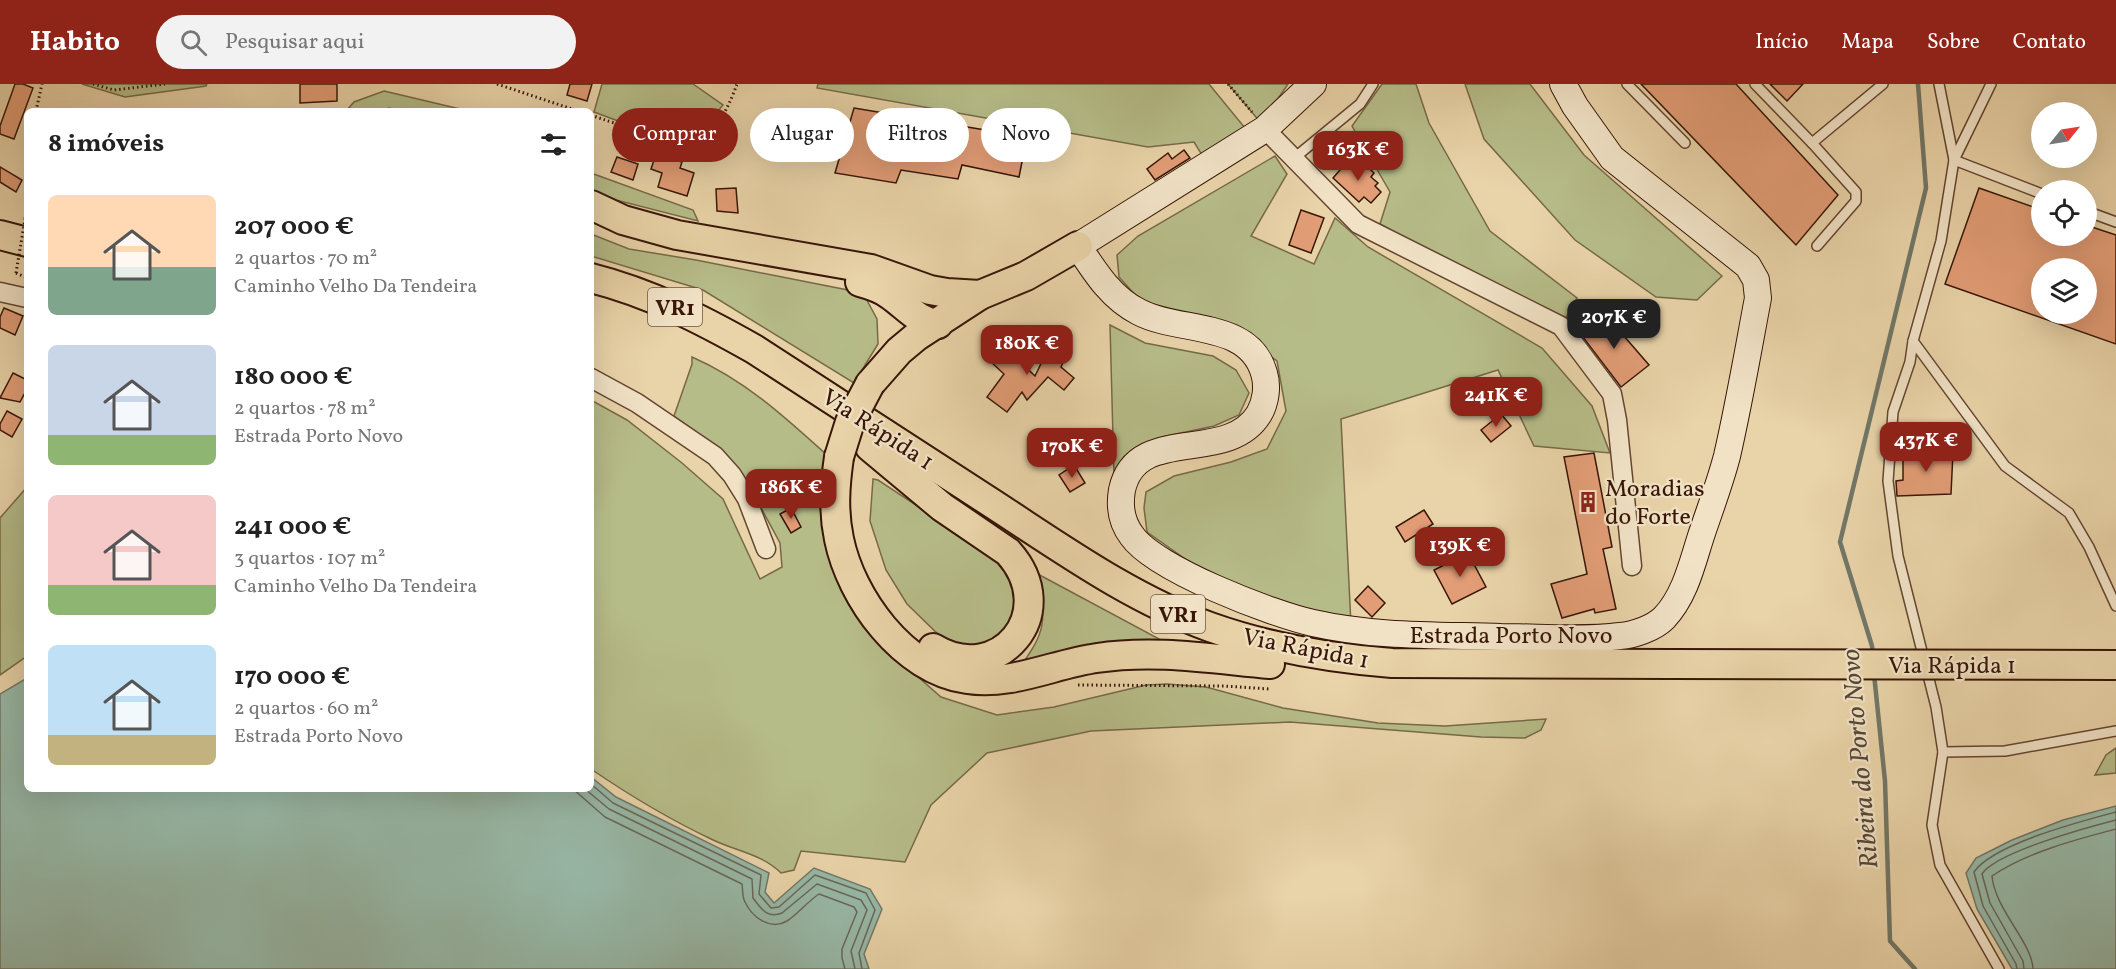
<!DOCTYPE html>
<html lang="pt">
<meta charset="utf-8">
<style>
body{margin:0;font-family:Vollkorn,serif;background:#f2f2f2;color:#222;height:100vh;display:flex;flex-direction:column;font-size:22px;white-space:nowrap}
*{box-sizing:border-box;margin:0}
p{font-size:20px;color:#767676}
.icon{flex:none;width:33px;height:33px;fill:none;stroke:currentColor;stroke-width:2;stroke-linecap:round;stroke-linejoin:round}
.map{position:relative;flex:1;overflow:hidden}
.side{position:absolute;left:24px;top:24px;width:570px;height:684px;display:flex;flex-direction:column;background:#fff;border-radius:9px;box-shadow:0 6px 24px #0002}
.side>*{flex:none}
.top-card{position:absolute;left:612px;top:24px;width:570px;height:54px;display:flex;gap:12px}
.needle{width:39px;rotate:60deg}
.fabs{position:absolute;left:2031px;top:18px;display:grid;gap:12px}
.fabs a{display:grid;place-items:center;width:66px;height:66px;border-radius:50%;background:#fff;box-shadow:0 6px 24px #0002;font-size:30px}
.price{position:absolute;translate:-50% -51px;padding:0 14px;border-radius:12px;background:#8f2418;color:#fff;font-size:20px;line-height:39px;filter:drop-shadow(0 2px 3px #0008)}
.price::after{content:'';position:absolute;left:50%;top:36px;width:18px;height:14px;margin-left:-9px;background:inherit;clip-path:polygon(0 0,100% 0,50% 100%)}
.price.selected{background:#222;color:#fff}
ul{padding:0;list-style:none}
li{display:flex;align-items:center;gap:18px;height:150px;padding:0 24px}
li span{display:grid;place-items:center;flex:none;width:168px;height:120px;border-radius:9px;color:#555}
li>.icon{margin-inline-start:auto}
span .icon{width:72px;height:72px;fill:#fffc;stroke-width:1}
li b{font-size:26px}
h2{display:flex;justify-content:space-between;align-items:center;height:72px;padding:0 24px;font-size:26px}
.pill{padding:0 21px;border-radius:27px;background:#fff;box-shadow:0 6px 24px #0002;font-size:21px;line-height:54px}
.pill.selected{background:#8f2418;color:#fff}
header{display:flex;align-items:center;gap:36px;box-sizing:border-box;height:84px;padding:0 30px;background:#8f2418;color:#fff}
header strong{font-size:28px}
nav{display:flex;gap:33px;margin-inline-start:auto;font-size:21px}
.search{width:420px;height:54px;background:#f2f2f2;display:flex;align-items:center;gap:15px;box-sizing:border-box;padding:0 21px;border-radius:33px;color:#767676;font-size:22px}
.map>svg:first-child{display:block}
.green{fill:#b6bc88;stroke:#776948;stroke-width:1.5}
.water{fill:#97b8a7;stroke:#717767;stroke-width:1.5}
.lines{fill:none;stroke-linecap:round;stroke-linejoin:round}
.shore{stroke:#686758;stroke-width:1.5}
.stream{stroke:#717767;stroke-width:4.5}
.building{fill:#e29d76;stroke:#381608;stroke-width:1.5;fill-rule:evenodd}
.service-casing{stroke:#644530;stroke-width:12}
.minor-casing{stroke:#644530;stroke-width:21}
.secondary-casing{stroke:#381608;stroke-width:28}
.trunk-casing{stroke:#381608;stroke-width:32}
.path{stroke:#381608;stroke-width:3;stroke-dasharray:1.5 3;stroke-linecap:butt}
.service{stroke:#f1e2c6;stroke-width:9}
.minor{stroke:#f1e2c6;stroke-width:18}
.secondary{stroke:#f1e2c6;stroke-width:26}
.trunk{stroke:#e9d3a8;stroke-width:28}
.trunk-bridge-casing{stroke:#381608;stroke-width:32;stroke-linecap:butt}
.path-bridge{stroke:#381608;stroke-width:3;stroke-dasharray:1.5 3;stroke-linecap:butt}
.trunk-bridge{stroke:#e9d3a8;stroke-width:28}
.labels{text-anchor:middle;stroke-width:4.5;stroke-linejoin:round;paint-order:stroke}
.shield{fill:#f1e2c6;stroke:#705341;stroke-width:1.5}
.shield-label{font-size:22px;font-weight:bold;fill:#381608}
.street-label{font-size:24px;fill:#381608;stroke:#f1e2c6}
.poi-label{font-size:24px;fill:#381608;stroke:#f1e2c6;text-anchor:start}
.water-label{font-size:26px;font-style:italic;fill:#544738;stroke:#f1e2c6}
</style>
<header>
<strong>Habito</strong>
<div class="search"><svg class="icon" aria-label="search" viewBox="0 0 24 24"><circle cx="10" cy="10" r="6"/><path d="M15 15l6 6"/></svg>Pesquisar aqui</div>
<nav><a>Início</a><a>Mapa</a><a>Sobre</a><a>Contato</a></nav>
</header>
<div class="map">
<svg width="2116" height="885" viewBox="0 0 2116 885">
<rect width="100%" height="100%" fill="#e9d3a8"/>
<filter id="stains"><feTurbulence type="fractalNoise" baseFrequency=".00333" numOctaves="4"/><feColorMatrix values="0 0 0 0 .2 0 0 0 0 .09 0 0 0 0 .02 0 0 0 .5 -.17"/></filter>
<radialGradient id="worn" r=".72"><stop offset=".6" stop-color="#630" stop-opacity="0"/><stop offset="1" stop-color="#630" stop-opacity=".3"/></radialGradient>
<g class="green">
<polygon points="82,0 207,0 206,2 125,13"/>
<polygon points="602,0 693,0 723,21 704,44 642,46 594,28"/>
<polygon points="818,0 1209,0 1245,44 1202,71 1194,58 1148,63 817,4"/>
<polygon points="1228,0 1288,0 1261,39"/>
<polygon points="1382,0 1416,0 1429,39 1490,147 1577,214 1563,239 1471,193 1380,140 1390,108 1352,42"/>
<polygon points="1465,0 1530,0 1584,71 1722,192 1697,216 1656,213 1575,156 1484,55"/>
<polygon points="384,7 460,25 464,27 402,27 389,24 381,27 346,27 354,18"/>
<polygon points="1275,72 1287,90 1251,152 1314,180 1335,134 1368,163 1542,264 1592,322 1610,369 1534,362 1498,286 1341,335 1351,541 1310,532 1201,486 1147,448 1144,424 1146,408 1174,392 1231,378 1267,365 1286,327 1277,277 1232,244 1168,232 1138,214 1119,193 1117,171 1138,152"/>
<polygon points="591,89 693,126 698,137 616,116 591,106"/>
<polygon points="591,150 629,165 696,176 863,209 877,235 878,260 854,299 703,206 591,172"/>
<polygon points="1110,241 1145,259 1213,272 1236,286 1249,309 1239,331 1214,342 1162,353 1114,391"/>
<path d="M692 273C745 296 786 334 828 372L826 384 892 570 941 613 997 631 1054 623 1146 601 1167 600 1206 603 1283 624 1378 639 1445 642 1546 635 1541 646 1525 654 1481 653 1290 638 1091 647 987 669 931 721 905 778 801 767 794 786 781 789C762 770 735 767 711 755 669 735 629 711 591 685V316L627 336 682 379 723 415 760 495 782 483 780 459 753 409 725 369 674 332 692 280Z"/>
<polygon points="873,395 878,396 996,474 1013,493 1015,520 1007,548 988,566 946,558 907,520 886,486 870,437"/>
<polygon points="27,403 27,572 0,591 0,434"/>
<path d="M1034 488 1176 564 1017 587C1047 547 1048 536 1034 488Z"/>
<polygon points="2116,664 2116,689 2095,691 2106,671"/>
</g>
<g class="water">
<polygon points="27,594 27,705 591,705 591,693 616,713 769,789 765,808 774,819 814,784 870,805 882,825 864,870 869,885 0,885 0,610"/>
<polygon points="2116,722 2116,885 2012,885 1977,825 1966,789 1976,774 2012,756 2063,736"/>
</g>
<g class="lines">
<g class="shore">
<polyline points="591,700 613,719 761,791 759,810 771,824 779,823 815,791 866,809 875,826 859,869 862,885"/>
<path d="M573 705 605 733 742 800C743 806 742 813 745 818 752 833 770 847 787 837 798 830 807 818 819 810L854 823 857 828 842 865V874L845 885"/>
<path d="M585 705 609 725 752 795 753 814C761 825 768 835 782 829L817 800 861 816 867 826 851 867 855 885"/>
<path d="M2017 885 2016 880 1983 822 1974 788C1993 760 2082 737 2116 728"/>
<path d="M2024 885 2023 877 1990 819 1982 790C1996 768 2089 743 2116 736"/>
<path d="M2033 885C2032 858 1995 826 1992 792 2028 768 2074 756 2116 745"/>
</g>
<g class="stream">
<polyline points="1873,570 1872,562 1840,458 1926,104 1918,0"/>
<polyline points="1874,590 1885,697 1890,857 1915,885"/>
</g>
</g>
<g class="building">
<polygon points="15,0 23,0 33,4 14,55 0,50 0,42"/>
<polygon points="300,0 337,0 337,17 300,19"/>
<polygon points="570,0 592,0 587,17 567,11"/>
<polygon points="1641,0 1736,0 1838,111 1796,161"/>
<polygon points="1770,0 1803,0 1787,17"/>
<polygon points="854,24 1027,53 1019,93 962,81 958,95 901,86 896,99 835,89"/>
<polygon points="1184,66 1190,74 1155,96 1147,85 1168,69 1172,75"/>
<polygon points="656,70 682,78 680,84 694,89 687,112 658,103 662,89 651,85"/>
<polygon points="617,73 638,80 633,96 611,88"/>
<polygon points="1355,77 1361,82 1364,79 1374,89 1371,93 1378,99 1375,102 1381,108 1371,119 1364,113 1359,118 1333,94 1347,78 1351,81"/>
<polygon points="0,83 22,96 16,108 0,98"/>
<polygon points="736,104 738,129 717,127 716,105"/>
<path d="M1979 104 2042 126V152H2086V141L2116 151V260L1945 200ZM2042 184H2086V230H2042Z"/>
<polygon points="1301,126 1324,134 1311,169 1289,161"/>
<polygon points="4,224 23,232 15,251 0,244 0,233"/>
<polygon points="1604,229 1649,281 1621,303 1579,248"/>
<polygon points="1052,257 1069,265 1061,283 1074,294 1064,306 1048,293 1027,316 1022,308 1007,328 987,313 1004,290 991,278 1005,263 1035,292"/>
<polygon points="13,289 27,296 27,305 20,318 0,314"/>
<polygon points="1506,299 1512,317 1472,328 1467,310"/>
<polygon points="7,327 22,335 12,353 0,346 0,340"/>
<polygon points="1501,330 1511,342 1491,358 1481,346"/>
<polygon points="1903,365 1953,368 1951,410 1897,412 1896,397 1903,396"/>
<polygon points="1594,369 1612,463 1603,465 1616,525 1595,529 1594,525 1562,534 1551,500 1587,490 1564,373"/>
<polygon points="1074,381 1085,399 1070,408 1059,391"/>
<polygon points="791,424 801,443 791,449 780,430"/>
<polygon points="1424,426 1433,440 1405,458 1396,443"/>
<polygon points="1468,469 1486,503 1452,520 1434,486"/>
<polygon points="1368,502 1385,519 1372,533 1355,516"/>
</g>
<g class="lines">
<defs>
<g id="service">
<polyline points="1627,0 1685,59"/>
<polyline points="1755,0 1812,59"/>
<polyline points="1939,0 1954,76 2042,110"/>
<polyline points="1991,0 1954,76 1941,157 1913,257 1910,278 1893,328 1888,397 1898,472 1936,623 1943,668 1932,741 1940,781 1999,885"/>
<polyline points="1293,75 1360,20 1373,0"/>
<polyline points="2086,127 2116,138"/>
<polyline points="1817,162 1856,117 1856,108 1812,59 1883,0"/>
<polyline points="1913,257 2005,382 2069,429 2089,463 2116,522"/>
<polyline points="1943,668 2005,667 2116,647"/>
</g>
<g id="minor">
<polyline points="1265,45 1358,140 1561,242 1612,310 1617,336 1632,482"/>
<polyline points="0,208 27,214"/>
<polyline points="591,294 637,319 715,372 732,391 747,415 766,465"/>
</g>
<path id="secondary" d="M1313 0 1265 45 1078 162C1095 188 1111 214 1139 228 1179 249 1249 236 1264 289 1268 302 1266 318 1259 330 1227 382 1136 339 1122 406 1119 423 1122 439 1132 452 1155 485 1272 530 1313 539 1375 553 1438 551 1501 553 1540 553 1581 557 1620 552 1634 551 1654 544 1664 534 1685 512 1692 480 1701 452 1710 425 1720 399 1727 372 1739 320 1748 267 1758 214L1756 196 1748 182 1612 74 1575 22 1563 0"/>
<g id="trunk">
<polyline points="591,121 623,136 677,151 871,185 930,206 947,209 980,211"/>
<polyline points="0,151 27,158"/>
<path d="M591 194C650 209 701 235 754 265 833 316 911 367 990 418 1061 464 1130 514 1210 543 1269 564 1330 574 1392 579L1671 580"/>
<path d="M860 198C871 201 881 204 890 211 906 222 918 238 938 240"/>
<polyline points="870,300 899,267 917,252 980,211 1026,192 1078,162"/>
<path d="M870 363 942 423 1008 468C1063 529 998 604 933 564"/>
<path d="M839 373C835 401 833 427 839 455 851 514 903 586 967 595 1011 602 1054 580 1097 574 1154 565 1213 575 1270 580"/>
</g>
</defs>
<use href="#service" class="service-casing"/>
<use href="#minor" class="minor-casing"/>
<use href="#secondary" class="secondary-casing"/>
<use href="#trunk" class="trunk-casing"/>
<g class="path">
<polyline points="93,0 114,6 165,0"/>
<polyline points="497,0 578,27"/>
<polyline points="1228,0 1252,28"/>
<polyline points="36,27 42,0"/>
<path d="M591 31C616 40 680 62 704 50 721 42 731 16 737 0"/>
<polyline points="25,135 27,119"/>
<polyline points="16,189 27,194"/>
<polyline points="1078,601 1224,602 1269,605"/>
</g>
<use href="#service" class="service"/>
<use href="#minor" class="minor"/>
<use href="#secondary" class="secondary"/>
<use href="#trunk" class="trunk"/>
<defs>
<g id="trunk-bridge">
<polyline points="839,373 850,338 870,300"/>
<polyline points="1671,580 2116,581"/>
</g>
</defs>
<use href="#trunk-bridge" class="trunk-bridge-casing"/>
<polyline class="path-bridge" points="16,189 25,135"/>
<use href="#trunk-bridge" class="trunk-bridge"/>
</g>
<defs>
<symbol id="building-bare" viewBox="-9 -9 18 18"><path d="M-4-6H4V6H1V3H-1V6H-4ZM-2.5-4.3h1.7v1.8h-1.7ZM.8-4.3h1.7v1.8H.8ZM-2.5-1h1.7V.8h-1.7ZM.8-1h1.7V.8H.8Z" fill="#8f2418" stroke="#f1e2c6" stroke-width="2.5" paint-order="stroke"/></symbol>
</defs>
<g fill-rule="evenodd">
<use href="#building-bare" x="1573" y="403" width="30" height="30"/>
</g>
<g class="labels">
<g class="shield">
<rect x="648" y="204" width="54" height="38" rx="4.5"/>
<rect x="1151" y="511" width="54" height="38" rx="4.5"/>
</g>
<g class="shield-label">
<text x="675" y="231">VR1</text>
<text x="1178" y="538">VR1</text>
</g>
<g class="street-label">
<text transform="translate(878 345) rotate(33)" y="8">Via Rápida 1</text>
<text x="1511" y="559">Estrada Porto Novo</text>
<text transform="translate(1306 564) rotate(11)" y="8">Via Rápida 1</text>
<text x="1952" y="589">Via Rápida 1</text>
</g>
<g class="poi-label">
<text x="1605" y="412">Moradias<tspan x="1605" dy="28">do Forte</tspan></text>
</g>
<g class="water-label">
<text transform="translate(1859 675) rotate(-95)" y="9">Ribeira do Porto Novo</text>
</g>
</g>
<rect width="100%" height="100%" filter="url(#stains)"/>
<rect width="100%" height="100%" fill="url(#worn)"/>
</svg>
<div class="fabs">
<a><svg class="needle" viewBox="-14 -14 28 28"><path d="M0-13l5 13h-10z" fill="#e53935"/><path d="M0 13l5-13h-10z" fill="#767676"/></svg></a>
<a><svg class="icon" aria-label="locate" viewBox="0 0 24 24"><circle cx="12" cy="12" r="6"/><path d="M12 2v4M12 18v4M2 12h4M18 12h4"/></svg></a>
<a><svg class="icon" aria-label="layers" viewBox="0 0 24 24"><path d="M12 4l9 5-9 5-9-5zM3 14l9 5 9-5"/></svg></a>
</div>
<b class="price" style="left:1358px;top:98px">163K €</b>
<b class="price selected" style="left:1614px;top:266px">207K €</b>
<b class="price" style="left:1027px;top:292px">180K €</b>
<b class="price" style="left:1496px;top:344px">241K €</b>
<b class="price" style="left:1926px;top:389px">437K €</b>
<b class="price" style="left:1072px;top:395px">170K €</b>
<b class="price" style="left:791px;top:436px">186K €</b>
<b class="price" style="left:1460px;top:494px">139K €</b>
<div class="top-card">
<a class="pill selected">Comprar</a>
<a class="pill">Alugar</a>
<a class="pill">Filtros</a>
<a class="pill">Novo</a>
</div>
<section class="side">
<h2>8 imóveis<svg class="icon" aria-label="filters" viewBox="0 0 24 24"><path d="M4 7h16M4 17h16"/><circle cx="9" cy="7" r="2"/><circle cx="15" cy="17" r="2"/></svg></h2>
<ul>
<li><span style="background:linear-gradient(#ffd9b3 60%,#7fa58c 0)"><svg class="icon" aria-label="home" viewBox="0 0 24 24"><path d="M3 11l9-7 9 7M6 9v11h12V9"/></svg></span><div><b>207 000 €</b><p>2 quartos · 70 m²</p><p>Caminho Velho Da Tendeira</p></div></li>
<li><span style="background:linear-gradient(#c9d6e8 75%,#8fb573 0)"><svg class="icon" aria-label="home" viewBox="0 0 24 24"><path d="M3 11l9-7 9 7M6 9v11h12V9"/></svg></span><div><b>180 000 €</b><p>2 quartos · 78 m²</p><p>Estrada Porto Novo</p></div></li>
<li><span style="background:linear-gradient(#f6c9c9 75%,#8fb573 0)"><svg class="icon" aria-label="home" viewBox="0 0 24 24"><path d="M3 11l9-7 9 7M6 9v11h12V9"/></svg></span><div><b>241 000 €</b><p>3 quartos · 107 m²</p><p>Caminho Velho Da Tendeira</p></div></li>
<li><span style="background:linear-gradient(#bfe0f5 75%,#c2b280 0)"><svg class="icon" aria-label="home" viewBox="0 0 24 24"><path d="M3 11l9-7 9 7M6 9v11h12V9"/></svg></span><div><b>170 000 €</b><p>2 quartos · 60 m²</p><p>Estrada Porto Novo</p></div></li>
</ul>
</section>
</div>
